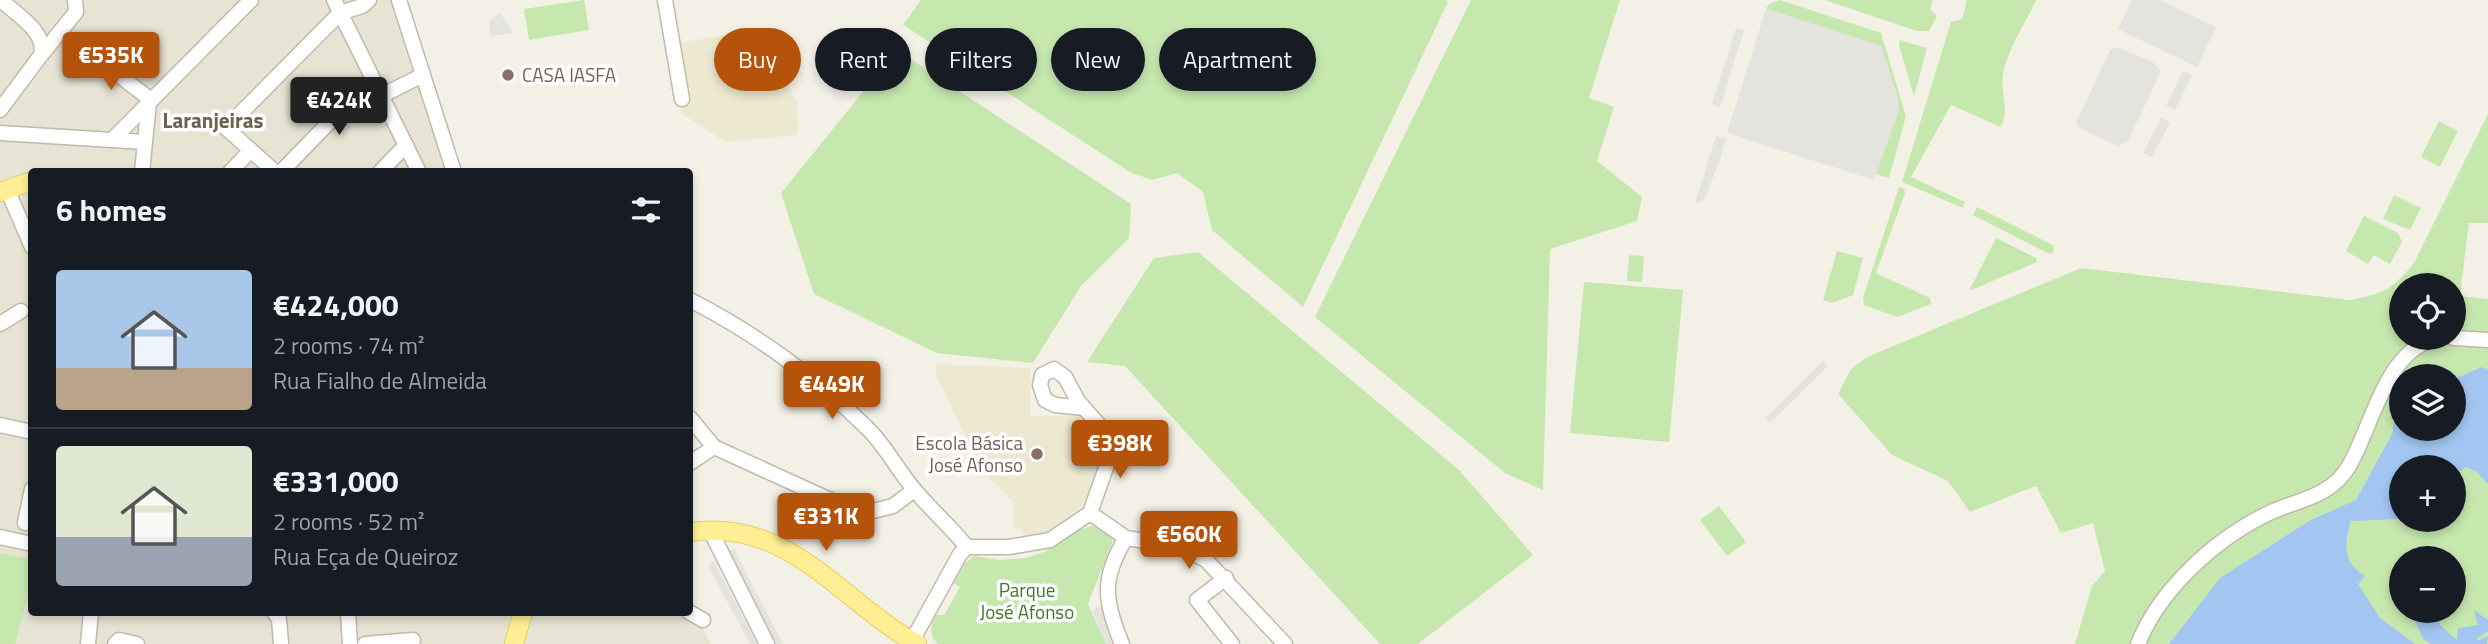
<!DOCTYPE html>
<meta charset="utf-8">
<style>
body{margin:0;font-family:"Titillium Web",sans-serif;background:#242831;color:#f1f3f6;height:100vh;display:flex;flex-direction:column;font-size:26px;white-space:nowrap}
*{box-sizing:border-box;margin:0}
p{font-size:23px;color:#9ea1a6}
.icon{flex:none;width:38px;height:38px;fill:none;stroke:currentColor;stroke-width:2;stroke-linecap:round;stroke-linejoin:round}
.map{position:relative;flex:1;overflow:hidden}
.panel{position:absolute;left:28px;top:168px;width:665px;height:448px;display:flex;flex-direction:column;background:#171b24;border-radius:7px;box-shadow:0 4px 10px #0003}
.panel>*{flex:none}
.guide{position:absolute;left:714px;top:28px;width:665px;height:63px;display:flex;gap:14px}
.fabs{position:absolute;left:2389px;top:273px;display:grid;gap:14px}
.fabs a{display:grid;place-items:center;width:77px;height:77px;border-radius:50%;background:#171b24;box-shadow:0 4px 10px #0003;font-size:35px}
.price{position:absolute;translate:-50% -60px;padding:0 16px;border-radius:7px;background:#b45309;color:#fff;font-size:23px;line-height:46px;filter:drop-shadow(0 2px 4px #0008)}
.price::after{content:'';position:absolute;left:50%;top:42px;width:21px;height:16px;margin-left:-10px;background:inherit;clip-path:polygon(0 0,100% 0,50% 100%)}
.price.on{background:#222;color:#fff}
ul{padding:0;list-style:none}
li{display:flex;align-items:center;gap:21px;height:175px;padding:0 28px}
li+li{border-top:2px solid #363941}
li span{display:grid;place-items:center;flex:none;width:196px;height:140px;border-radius:7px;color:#555}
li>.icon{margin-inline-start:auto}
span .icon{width:84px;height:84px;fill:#fffc;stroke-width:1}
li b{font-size:30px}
h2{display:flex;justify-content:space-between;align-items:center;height:84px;padding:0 28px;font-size:30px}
.tag{padding:0 24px;border-radius:32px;background:#171b24;box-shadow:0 4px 10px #0003;font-size:24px;line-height:63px}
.tag.on{background:#b45309;color:#fff}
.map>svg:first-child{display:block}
.residential{fill:#e7e4d4}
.education{fill:#ede9d0}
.green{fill:#c6e8af;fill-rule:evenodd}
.parking{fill:#e4e3de}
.water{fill:#a2c6f1}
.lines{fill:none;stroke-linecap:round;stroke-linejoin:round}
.minor-casing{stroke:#bfbaa9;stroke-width:17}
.major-casing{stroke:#e5d063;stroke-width:20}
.minor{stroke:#fff;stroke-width:14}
.major{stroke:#ffef94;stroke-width:18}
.education-dot{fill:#8d6e63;stroke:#fff;stroke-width:2.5}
.labels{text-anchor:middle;stroke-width:7;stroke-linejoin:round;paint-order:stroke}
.education-label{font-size:19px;fill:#785e54;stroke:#fff;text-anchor:start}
.park-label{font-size:19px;fill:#3b7928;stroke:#fff}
.neighbourhood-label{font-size:21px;font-weight:bold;fill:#69624c;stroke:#fff}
</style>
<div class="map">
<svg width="2488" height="644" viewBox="0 0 2488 644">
<rect width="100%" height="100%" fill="#f3f1e6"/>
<polygon class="residential" points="0,0 403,0 458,171 32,172 32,612 680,612 701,625 711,644 0,644"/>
<g class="education">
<polygon points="759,30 797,103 798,135 725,142 681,113 676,43"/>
<polygon points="936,364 1030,368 1030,416 1081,416 1091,423 1105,439 1091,492 1083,506 1045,534 1025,538 1021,528 1013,529 1014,503 982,470 936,375"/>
</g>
<g class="green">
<polygon points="584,0 589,30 529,40 524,9"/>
<polygon points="921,0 1446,0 1448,2 1303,307 1212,230 1203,192 1177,173 1152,180 1130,172 903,25"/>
<polygon points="1471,0 1620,0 1589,98 1614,107 1597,161 1642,197 1637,221 1550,249 1543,490 1505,473 1315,317"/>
<polygon points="1780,0 1881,33 1906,116 1889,178 1876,174 1898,110 1898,99 1881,46 1766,9 1769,4"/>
<polygon points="1825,0 1933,0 1930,9 1937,16 1929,31 1917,31"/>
<path d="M1967 0H2036C2026 22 2010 46 2004 69 1998 93 2011 105 2001 127L1951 105 1911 177 1965 202 1963 208 1902 182 1951 22 1962 19Z"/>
<polygon points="1900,40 1927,48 1914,96 1899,46"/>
<polygon points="897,50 1131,204 1129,238 1081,286 1033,363 937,353 814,294 781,193"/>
<path d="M2488 114V223H2469L2460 296 2488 299V644H2075L2092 586 2105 571 2093 523 2061 533 2036 486 1970 512 1948 481 1892 455 1838 394 1851 369 1867 357 2081 268 2350 300C2383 294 2393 289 2414 263ZM2401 285H2454V338H2401ZM2401 376H2454V429H2401ZM2401 467H2454V520H2401ZM2401 558H2454V611H2401Z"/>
<polygon points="2439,121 2458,131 2440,167 2421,157"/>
<polygon points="1899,187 1905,189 1905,193 1876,273 1930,298 1931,304 1897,317 1864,305 1863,298"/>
<polygon points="2394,195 2421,208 2410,230 2383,219"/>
<polygon points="1977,207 2053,245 2054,252 2049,254 1973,215"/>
<polygon points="2364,216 2398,233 2402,242 2390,264 2374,255 2368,264 2346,251"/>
<polygon points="1996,238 2036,258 2037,262 1969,291"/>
<polygon points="1837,251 1863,258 1853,295 1832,303 1823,300"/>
<polygon points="1198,252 1459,470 1533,555 1418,644 1380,644 1125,366 1087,362 1154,258"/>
<polygon points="1629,255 1644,256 1642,282 1627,281"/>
<polygon points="1584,282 1683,290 1669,442 1570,433"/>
<polygon points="1719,506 1746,542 1727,556 1700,520"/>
<path d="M1092 526 1110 534 1113 541 1088 604 1106 644H938C928 635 931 626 935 615H944L960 587 954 583 965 563 974 556 1000 560 1026 558 1044 552 1077 530Z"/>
<polygon points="0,553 31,559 31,585 15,644 0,644"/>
</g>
<g class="parking">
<polygon points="2132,0 2160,0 2216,27 2197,67 2118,29"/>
<polygon points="1766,9 1881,46 1898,99 1899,110 1874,180 1727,133"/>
<polygon points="500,13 514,33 491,36 489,21"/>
<polygon points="1736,28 1744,30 1720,107 1712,104"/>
<polygon points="2115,47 2153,62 2161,71 2128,141 2118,146 2078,127 2077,121 2110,50"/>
<polygon points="2183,71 2192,75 2175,110 2166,106"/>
<polygon points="2161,118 2170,122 2152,157 2143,153"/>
<polygon points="1716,136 1726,139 1717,167 1704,201 1695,203"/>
<polygon points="1823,361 1828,366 1770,423 1765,419"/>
<polygon points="734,549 783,644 774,644 724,552"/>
<polygon points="713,560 757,644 750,644 708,566"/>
<polygon points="1103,606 1117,644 1106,644 1092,610"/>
</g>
<g class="water">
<path d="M2482 367 2488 370V484L2477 472 2466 467 2454 475V467H2401V519L2351 521C2344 544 2342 562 2365 576L2358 584 2380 618 2415 644H2169L2220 578 2309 521 2356 500 2392 434 2398 399 2401 398V429H2454V379Z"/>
<polygon points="2474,610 2488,620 2488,631 2477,638 2478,641 2488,636 2487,644 2432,644 2424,640 2410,611 2421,611 2427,620 2428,611 2438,611 2440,625 2457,640 2458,628 2478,625"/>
</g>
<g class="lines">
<defs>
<g id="minor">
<polyline points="334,0 419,172"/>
<polyline points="399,0 454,172"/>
<polyline points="665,0 682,99"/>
<polyline points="42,54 76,12 75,0"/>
<polyline points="93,55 151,100"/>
<polyline points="381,96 423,75"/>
<path d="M0 110 41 55C47 32 17 15 1 0"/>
<polyline points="0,133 144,142"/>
<polyline points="112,140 251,0"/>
<polyline points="142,172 149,102"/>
<polyline points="230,172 251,150"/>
<polyline points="275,172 226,128 340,13 362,6 369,0"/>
<polyline points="281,172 372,78"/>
<polyline points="380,172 406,145"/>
<polyline points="7,189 32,247"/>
<path d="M690 300C753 332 817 378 867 428 885 445 897 469 913 488 930 509 950 526 967 547"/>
<polyline points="0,324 21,311"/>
<polyline points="2454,338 2488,340"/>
<polyline points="690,418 714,447 861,514 893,506 914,490"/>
<polyline points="0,425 32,432"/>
<polyline points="690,463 714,447"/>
<polyline points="1090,513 1126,538 1178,546 1206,560 1285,644"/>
<polyline points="25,523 32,489"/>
<polyline points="710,530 767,644"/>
<polyline points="0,537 32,544"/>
<polyline points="1226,578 1197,600 1232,644"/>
<polyline points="274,612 279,619 281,644"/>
<polyline points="348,612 350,644"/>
<polyline points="689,612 703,620"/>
<polyline points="912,641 960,554 967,547 1009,547 1050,540 1090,513 1109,459 1109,444 1106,433 1078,401 1065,377 1054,369 1042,375 1040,385 1045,400 1055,405 1084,408"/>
<polyline points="88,644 91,612"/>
<polyline points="115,644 119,640 137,644"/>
<polyline points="365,644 413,640"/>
<path d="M1122 644C1104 601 1101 578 1126 538"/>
<path d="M2138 644C2159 591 2212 542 2263 516 2293 500 2330 499 2349 466 2373 425 2387 344 2441 338"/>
</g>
<g id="major">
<polyline points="0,192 32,181"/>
<path d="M690 532C790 518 839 600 917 644"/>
<polyline points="514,644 523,612"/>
</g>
</defs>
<use href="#minor" class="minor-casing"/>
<use href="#major" class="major-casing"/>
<use href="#minor" class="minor"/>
<use href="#major" class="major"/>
</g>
<g class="education-dot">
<circle cx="508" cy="75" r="7"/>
<circle cx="1037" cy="454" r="7"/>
</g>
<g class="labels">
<g class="education-label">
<text x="522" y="82">CASA IASFA</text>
<text x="1023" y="450" text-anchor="end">Escola Básica<tspan x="1023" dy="22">José Afonso</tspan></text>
</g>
<g class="park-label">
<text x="1027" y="597">Parque<tspan x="1027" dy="22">José Afonso</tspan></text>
</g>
<g class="neighbourhood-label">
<text x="213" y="128">Laranjeiras</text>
</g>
</g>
</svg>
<div class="fabs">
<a><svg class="icon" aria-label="locate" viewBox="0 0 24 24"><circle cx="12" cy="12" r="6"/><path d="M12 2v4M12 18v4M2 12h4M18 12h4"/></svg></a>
<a><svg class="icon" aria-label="layers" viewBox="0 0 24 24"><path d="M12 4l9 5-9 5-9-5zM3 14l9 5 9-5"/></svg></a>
<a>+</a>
<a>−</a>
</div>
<b class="price" style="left:111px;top:92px">€535K</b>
<b class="price on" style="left:339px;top:137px">€424K</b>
<b class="price" style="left:832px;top:421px">€449K</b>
<b class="price" style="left:1120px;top:480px">€398K</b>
<b class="price" style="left:826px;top:553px">€331K</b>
<b class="price" style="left:1189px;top:571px">€560K</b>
<div class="guide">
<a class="tag on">Buy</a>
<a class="tag">Rent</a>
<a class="tag">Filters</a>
<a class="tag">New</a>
<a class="tag">Apartment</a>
</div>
<section class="panel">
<h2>6 homes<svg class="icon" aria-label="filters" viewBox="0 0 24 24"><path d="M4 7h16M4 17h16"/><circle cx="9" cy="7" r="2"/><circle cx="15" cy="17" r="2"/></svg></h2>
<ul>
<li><span style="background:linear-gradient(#a9c7e8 70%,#b9a48a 0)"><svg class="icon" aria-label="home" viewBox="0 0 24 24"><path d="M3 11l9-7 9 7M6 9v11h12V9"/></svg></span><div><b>€424,000</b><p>2 rooms · 74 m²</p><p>Rua Fialho de Almeida</p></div></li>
<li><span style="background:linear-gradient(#dfe7d0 65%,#9aa5b1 0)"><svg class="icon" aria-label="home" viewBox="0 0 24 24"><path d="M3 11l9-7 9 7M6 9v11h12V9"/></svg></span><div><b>€331,000</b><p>2 rooms · 52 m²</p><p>Rua Eça de Queiroz</p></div></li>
</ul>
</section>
</div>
